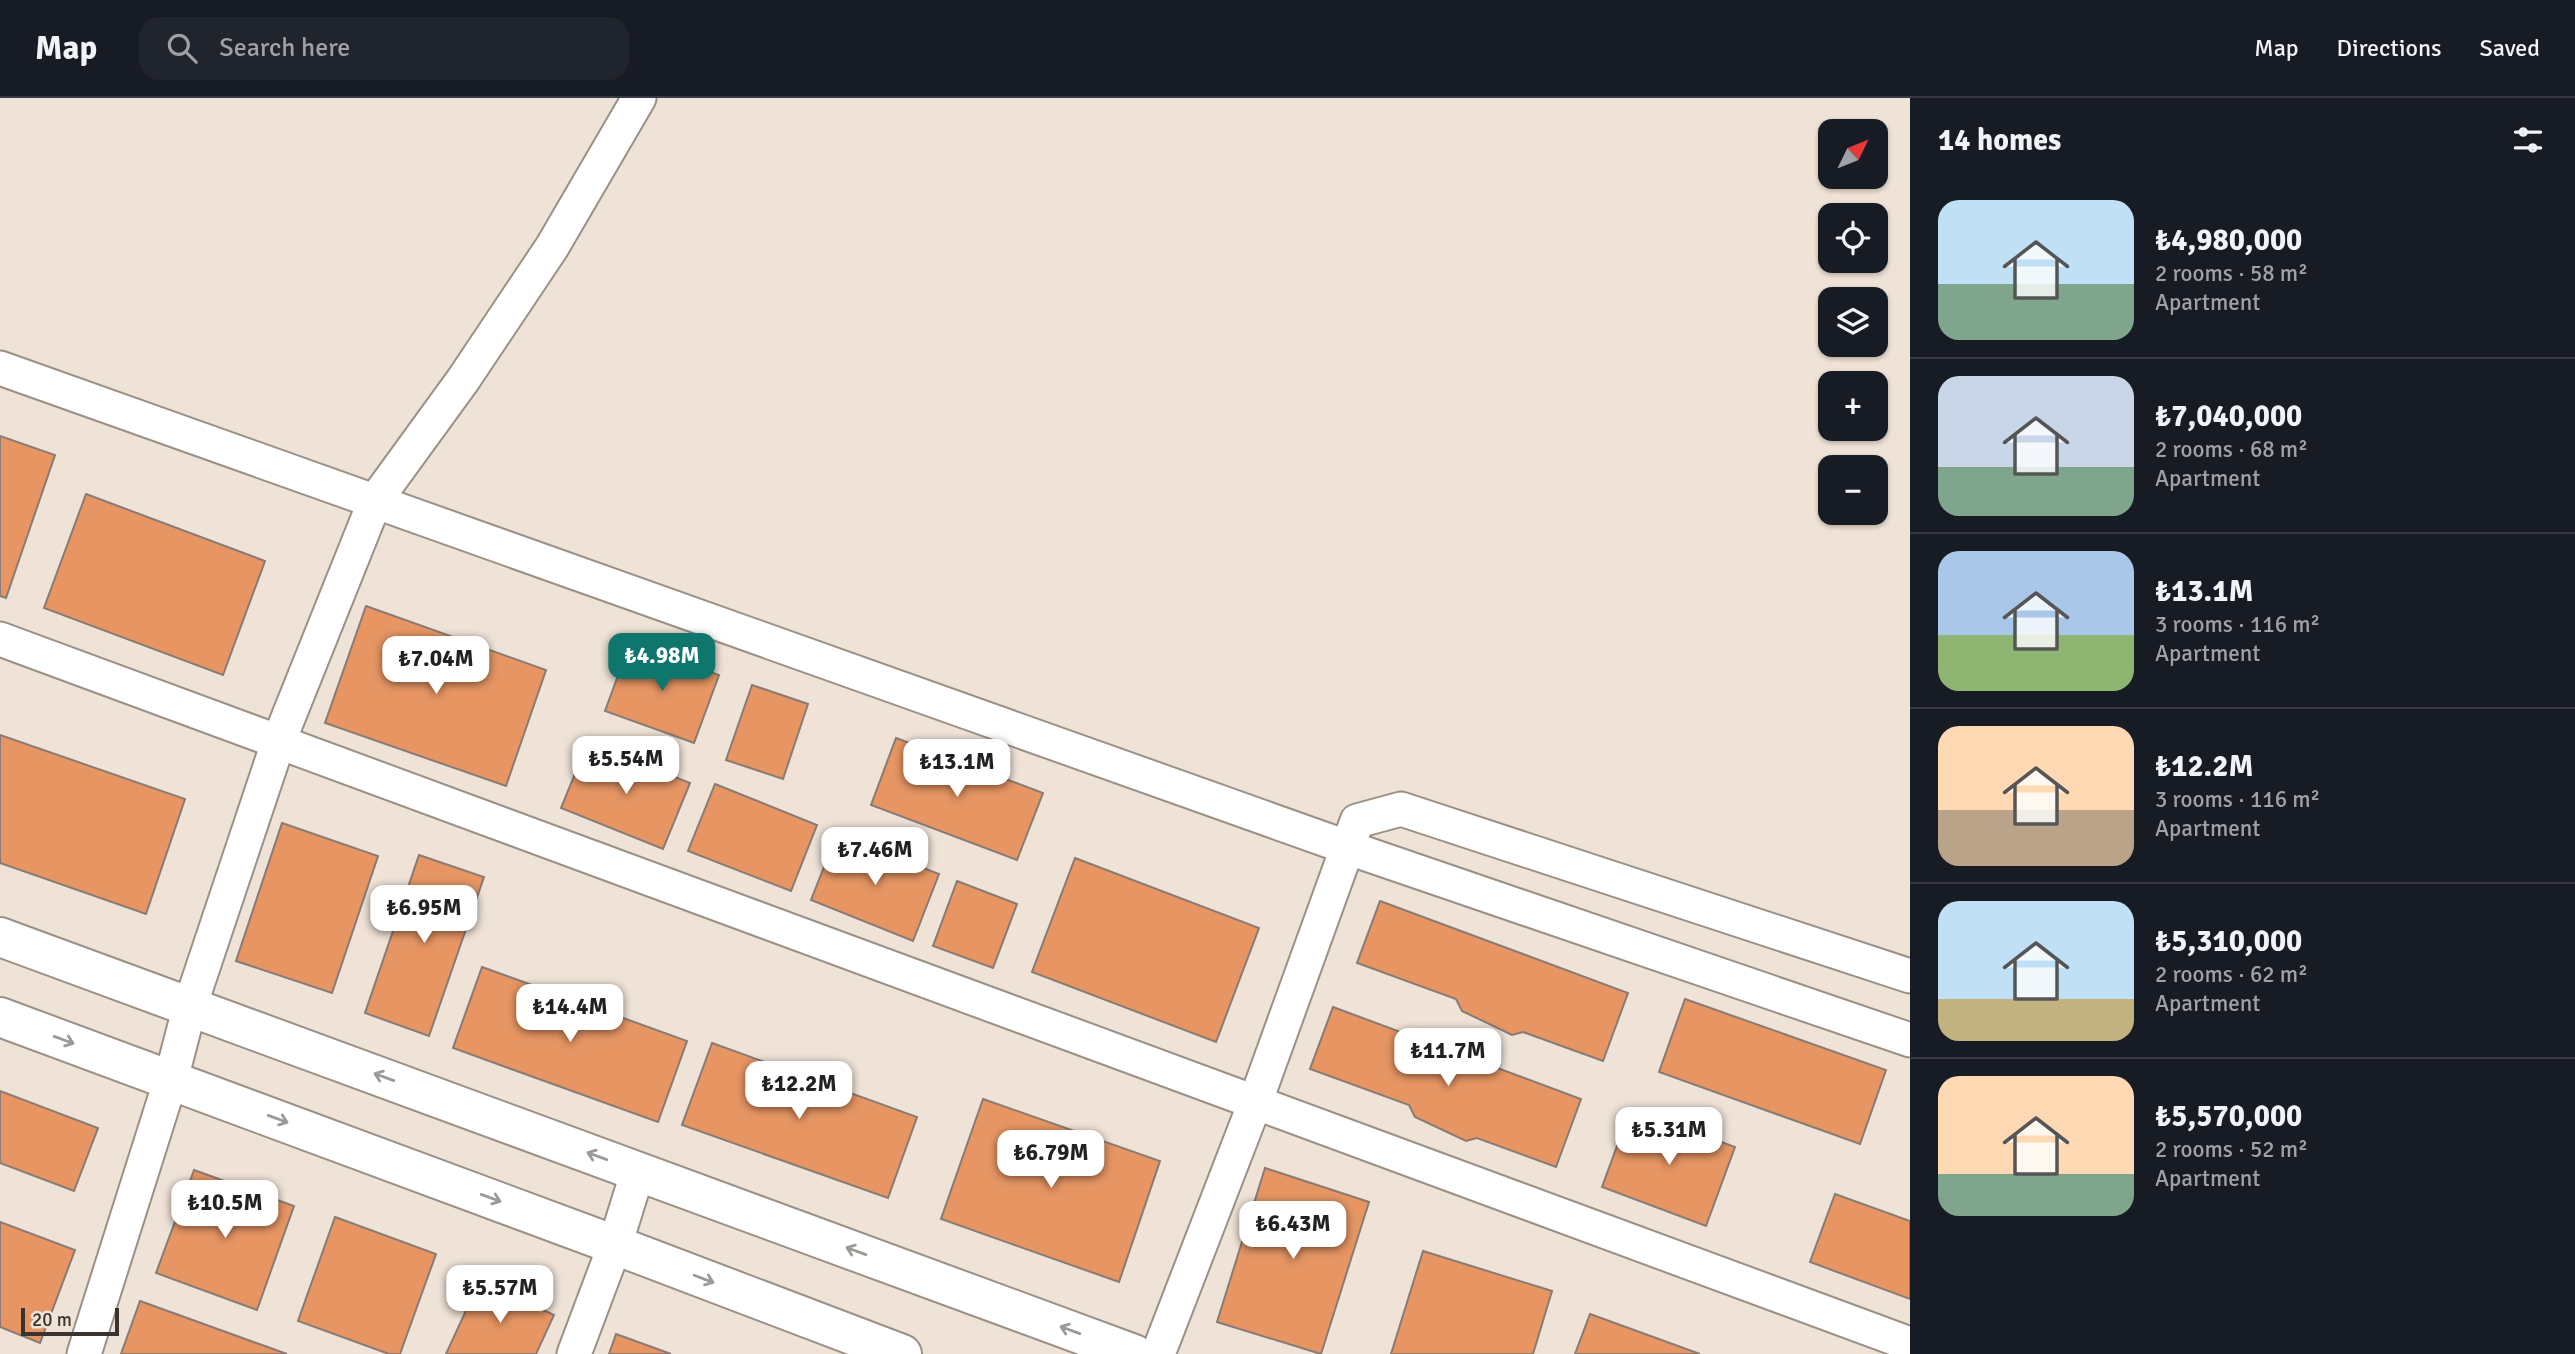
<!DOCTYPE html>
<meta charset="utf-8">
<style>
body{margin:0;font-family:Signika,sans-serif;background:#20242c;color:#f1f3f6;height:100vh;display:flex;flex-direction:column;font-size:26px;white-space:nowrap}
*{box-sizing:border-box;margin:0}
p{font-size:23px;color:#9ea1a6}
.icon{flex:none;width:38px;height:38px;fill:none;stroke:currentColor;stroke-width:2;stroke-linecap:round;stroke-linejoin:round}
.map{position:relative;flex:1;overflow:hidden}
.drawer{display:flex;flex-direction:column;background:#171b24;width:665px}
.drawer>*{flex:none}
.needle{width:46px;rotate:47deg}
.controls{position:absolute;left:1818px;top:21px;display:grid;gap:14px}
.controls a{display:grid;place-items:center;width:70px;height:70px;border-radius:14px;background:#171b24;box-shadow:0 2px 5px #0004;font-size:35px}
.scale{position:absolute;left:21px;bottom:18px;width:98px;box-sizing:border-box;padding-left:7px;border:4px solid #39342f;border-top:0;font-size:19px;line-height:24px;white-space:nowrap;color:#39342f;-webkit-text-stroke:5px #efe2d7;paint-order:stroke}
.price{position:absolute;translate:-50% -60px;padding:0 16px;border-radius:14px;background:#fff;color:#222;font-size:23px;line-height:46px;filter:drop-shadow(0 2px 4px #0008)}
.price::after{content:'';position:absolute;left:50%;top:42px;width:21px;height:16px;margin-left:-10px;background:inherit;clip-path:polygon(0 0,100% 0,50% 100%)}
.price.current{background:#0f766e;color:#fff}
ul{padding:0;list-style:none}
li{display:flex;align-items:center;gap:21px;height:175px;padding:0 28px}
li+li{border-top:2px solid #363941}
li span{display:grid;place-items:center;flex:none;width:196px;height:140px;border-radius:21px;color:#555}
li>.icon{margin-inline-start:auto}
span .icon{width:84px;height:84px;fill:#fffc;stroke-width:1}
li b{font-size:30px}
h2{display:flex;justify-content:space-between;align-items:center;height:84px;padding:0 28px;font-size:30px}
header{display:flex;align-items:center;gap:42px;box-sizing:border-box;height:98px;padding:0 35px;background:#171b24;border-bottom:2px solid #363941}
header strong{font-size:33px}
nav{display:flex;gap:38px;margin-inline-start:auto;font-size:24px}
.search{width:490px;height:63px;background:#20242c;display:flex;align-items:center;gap:18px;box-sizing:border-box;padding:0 24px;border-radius:21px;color:#9ea1a6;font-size:26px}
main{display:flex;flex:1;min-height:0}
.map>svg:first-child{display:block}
.building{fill:#e69563;stroke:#897b73;stroke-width:2}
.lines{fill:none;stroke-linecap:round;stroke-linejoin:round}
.minor-casing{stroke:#9b9085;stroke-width:37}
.major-casing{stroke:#9b9085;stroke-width:42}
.minor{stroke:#fff;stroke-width:33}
.major{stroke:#fff;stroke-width:38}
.oneway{stroke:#9c9a97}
</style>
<header>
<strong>Map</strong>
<div class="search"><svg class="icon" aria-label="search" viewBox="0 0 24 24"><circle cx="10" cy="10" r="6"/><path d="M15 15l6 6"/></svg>Search here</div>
<nav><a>Map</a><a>Directions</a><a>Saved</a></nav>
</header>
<main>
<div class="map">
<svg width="1910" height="1256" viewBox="0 0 1910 1256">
<rect width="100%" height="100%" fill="#efe2d7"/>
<g class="building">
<polygon points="0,338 55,357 6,500 0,498"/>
<polygon points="86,396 265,463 223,577 44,510"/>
<polygon points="366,508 546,572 506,688 325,625"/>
<polygon points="630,545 719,577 694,645 605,613"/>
<polygon points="752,587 808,606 783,681 726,662"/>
<polygon points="0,637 185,701 146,816 0,765"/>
<polygon points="896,640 1043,695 1017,762 871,707"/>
<polygon points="588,644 690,685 663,751 561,710"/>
<polygon points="715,686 817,727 791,793 688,753"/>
<polygon points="282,725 378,758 332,895 236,863"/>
<polygon points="837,736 939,776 913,843 811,802"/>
<polygon points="419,757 484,779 429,938 365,915"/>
<polygon points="1075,760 1259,830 1216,944 1032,874"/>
<polygon points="957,783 1017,806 993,870 933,848"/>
<polygon points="1380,803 1628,895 1603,963 1523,934 1512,937 1462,913 1456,901 1357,865"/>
<polygon points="482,869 687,943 658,1024 453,950"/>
<polygon points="1685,901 1886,972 1860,1046 1659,974"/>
<polygon points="1333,909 1581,1001 1556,1069 1477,1040 1466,1043 1415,1019 1409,1007 1310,971"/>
<polygon points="712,945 917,1019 888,1100 682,1027"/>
<polygon points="0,993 98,1030 74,1093 0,1065"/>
<polygon points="983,1001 1160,1063 1119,1184 941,1121"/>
<polygon points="1631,1010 1735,1049 1706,1128 1602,1089"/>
<polygon points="1265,1070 1369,1104 1321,1256 1217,1224"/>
<polygon points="194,1072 294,1108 257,1212 156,1175"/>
<polygon points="1835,1096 1910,1123 1910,1201 1810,1164"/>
<polygon points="335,1119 436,1156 400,1256 389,1256 298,1223"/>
<polygon points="0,1124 75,1152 40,1245 0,1229"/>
<polygon points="1423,1153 1552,1193 1533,1256 1391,1256"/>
<polygon points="480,1182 554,1217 536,1256 446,1256"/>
<polygon points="140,1203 287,1256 121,1256"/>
<polygon points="1590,1216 1700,1256 1575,1256"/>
<polygon points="616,1236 671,1256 609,1256"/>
</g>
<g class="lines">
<defs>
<g id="minor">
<polyline points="0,270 1349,750 1910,942"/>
<polyline points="0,541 1910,1246"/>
<polyline points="84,1256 171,981 190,908 278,645 375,403 463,282 552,149 639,0"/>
<polyline points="574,1256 615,1147 638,1073"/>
<polyline points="1158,1256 1255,1005 1357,723 1401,711 1910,878"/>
</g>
<g id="major">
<polyline points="0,839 1134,1256"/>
<polyline points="0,919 615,1147 902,1256"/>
</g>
</defs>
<use href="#minor" class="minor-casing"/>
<use href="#major" class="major-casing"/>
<use href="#minor" class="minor"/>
<use href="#major" class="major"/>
</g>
<defs><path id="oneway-shaft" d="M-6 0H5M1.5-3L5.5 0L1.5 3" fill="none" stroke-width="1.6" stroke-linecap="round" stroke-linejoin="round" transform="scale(1.75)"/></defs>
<g class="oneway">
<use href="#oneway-shaft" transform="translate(64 942) rotate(20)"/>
<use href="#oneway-shaft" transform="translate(384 979) rotate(-160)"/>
<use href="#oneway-shaft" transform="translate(278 1021) rotate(20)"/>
<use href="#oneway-shaft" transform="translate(597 1058) rotate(-160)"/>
<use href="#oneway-shaft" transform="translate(491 1100) rotate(20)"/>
<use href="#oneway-shaft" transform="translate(856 1153) rotate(-160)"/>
<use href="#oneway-shaft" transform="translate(704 1181) rotate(21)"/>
<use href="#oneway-shaft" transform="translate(1070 1232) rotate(-160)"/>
</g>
</svg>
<div class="controls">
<a><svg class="needle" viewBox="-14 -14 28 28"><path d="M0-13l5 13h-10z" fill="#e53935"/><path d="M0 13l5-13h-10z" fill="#9ea1a6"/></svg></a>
<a><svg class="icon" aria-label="locate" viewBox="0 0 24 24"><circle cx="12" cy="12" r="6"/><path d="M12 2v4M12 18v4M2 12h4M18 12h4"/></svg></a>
<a><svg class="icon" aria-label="layers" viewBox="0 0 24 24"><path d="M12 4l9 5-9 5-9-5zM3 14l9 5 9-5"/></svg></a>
<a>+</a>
<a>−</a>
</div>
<div class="scale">20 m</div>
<b class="price current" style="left:662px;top:595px">₺4.98M</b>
<b class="price" style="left:436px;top:598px">₺7.04M</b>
<b class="price" style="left:626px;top:698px">₺5.54M</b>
<b class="price" style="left:957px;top:701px">₺13.1M</b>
<b class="price" style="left:875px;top:789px">₺7.46M</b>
<b class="price" style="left:424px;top:847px">₺6.95M</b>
<b class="price" style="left:570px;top:946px">₺14.4M</b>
<b class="price" style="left:1448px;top:990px">₺11.7M</b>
<b class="price" style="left:799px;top:1023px">₺12.2M</b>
<b class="price" style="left:1669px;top:1069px">₺5.31M</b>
<b class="price" style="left:1051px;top:1092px">₺6.79M</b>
<b class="price" style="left:225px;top:1142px">₺10.5M</b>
<b class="price" style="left:1293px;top:1163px">₺6.43M</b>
<b class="price" style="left:500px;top:1227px">₺5.57M</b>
</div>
<section class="drawer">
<h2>14 homes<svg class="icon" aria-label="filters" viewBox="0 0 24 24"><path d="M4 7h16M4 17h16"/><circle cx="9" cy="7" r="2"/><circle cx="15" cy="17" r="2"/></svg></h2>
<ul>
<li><span style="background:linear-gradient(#bfe0f5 60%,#7fa58c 0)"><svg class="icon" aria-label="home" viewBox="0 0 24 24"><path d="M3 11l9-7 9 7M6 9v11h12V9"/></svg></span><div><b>₺4,980,000</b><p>2 rooms · 58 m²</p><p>Apartment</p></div></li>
<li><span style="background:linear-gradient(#c9d6e8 65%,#7fa58c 0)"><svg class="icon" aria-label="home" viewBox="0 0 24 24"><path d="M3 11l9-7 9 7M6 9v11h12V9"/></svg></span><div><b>₺7,040,000</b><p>2 rooms · 68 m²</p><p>Apartment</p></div></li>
<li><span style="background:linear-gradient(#a9c7e8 60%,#8fb573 0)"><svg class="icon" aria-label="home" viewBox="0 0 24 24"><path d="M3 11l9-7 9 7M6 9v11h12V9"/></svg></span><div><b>₺13.1M</b><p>3 rooms · 116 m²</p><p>Apartment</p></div></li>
<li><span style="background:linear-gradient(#ffd9b3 60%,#b9a48a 0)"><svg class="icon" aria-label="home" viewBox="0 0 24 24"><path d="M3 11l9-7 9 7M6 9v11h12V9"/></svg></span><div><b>₺12.2M</b><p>3 rooms · 116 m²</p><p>Apartment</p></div></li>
<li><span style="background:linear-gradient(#bfe0f5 70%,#c2b280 0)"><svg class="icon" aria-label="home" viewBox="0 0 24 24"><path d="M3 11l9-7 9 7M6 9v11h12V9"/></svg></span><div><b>₺5,310,000</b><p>2 rooms · 62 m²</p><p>Apartment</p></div></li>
<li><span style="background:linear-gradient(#ffd9b3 70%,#7fa58c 0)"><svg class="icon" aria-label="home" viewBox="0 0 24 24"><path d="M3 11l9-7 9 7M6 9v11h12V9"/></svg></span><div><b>₺5,570,000</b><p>2 rooms · 52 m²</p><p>Apartment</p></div></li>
</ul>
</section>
</main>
